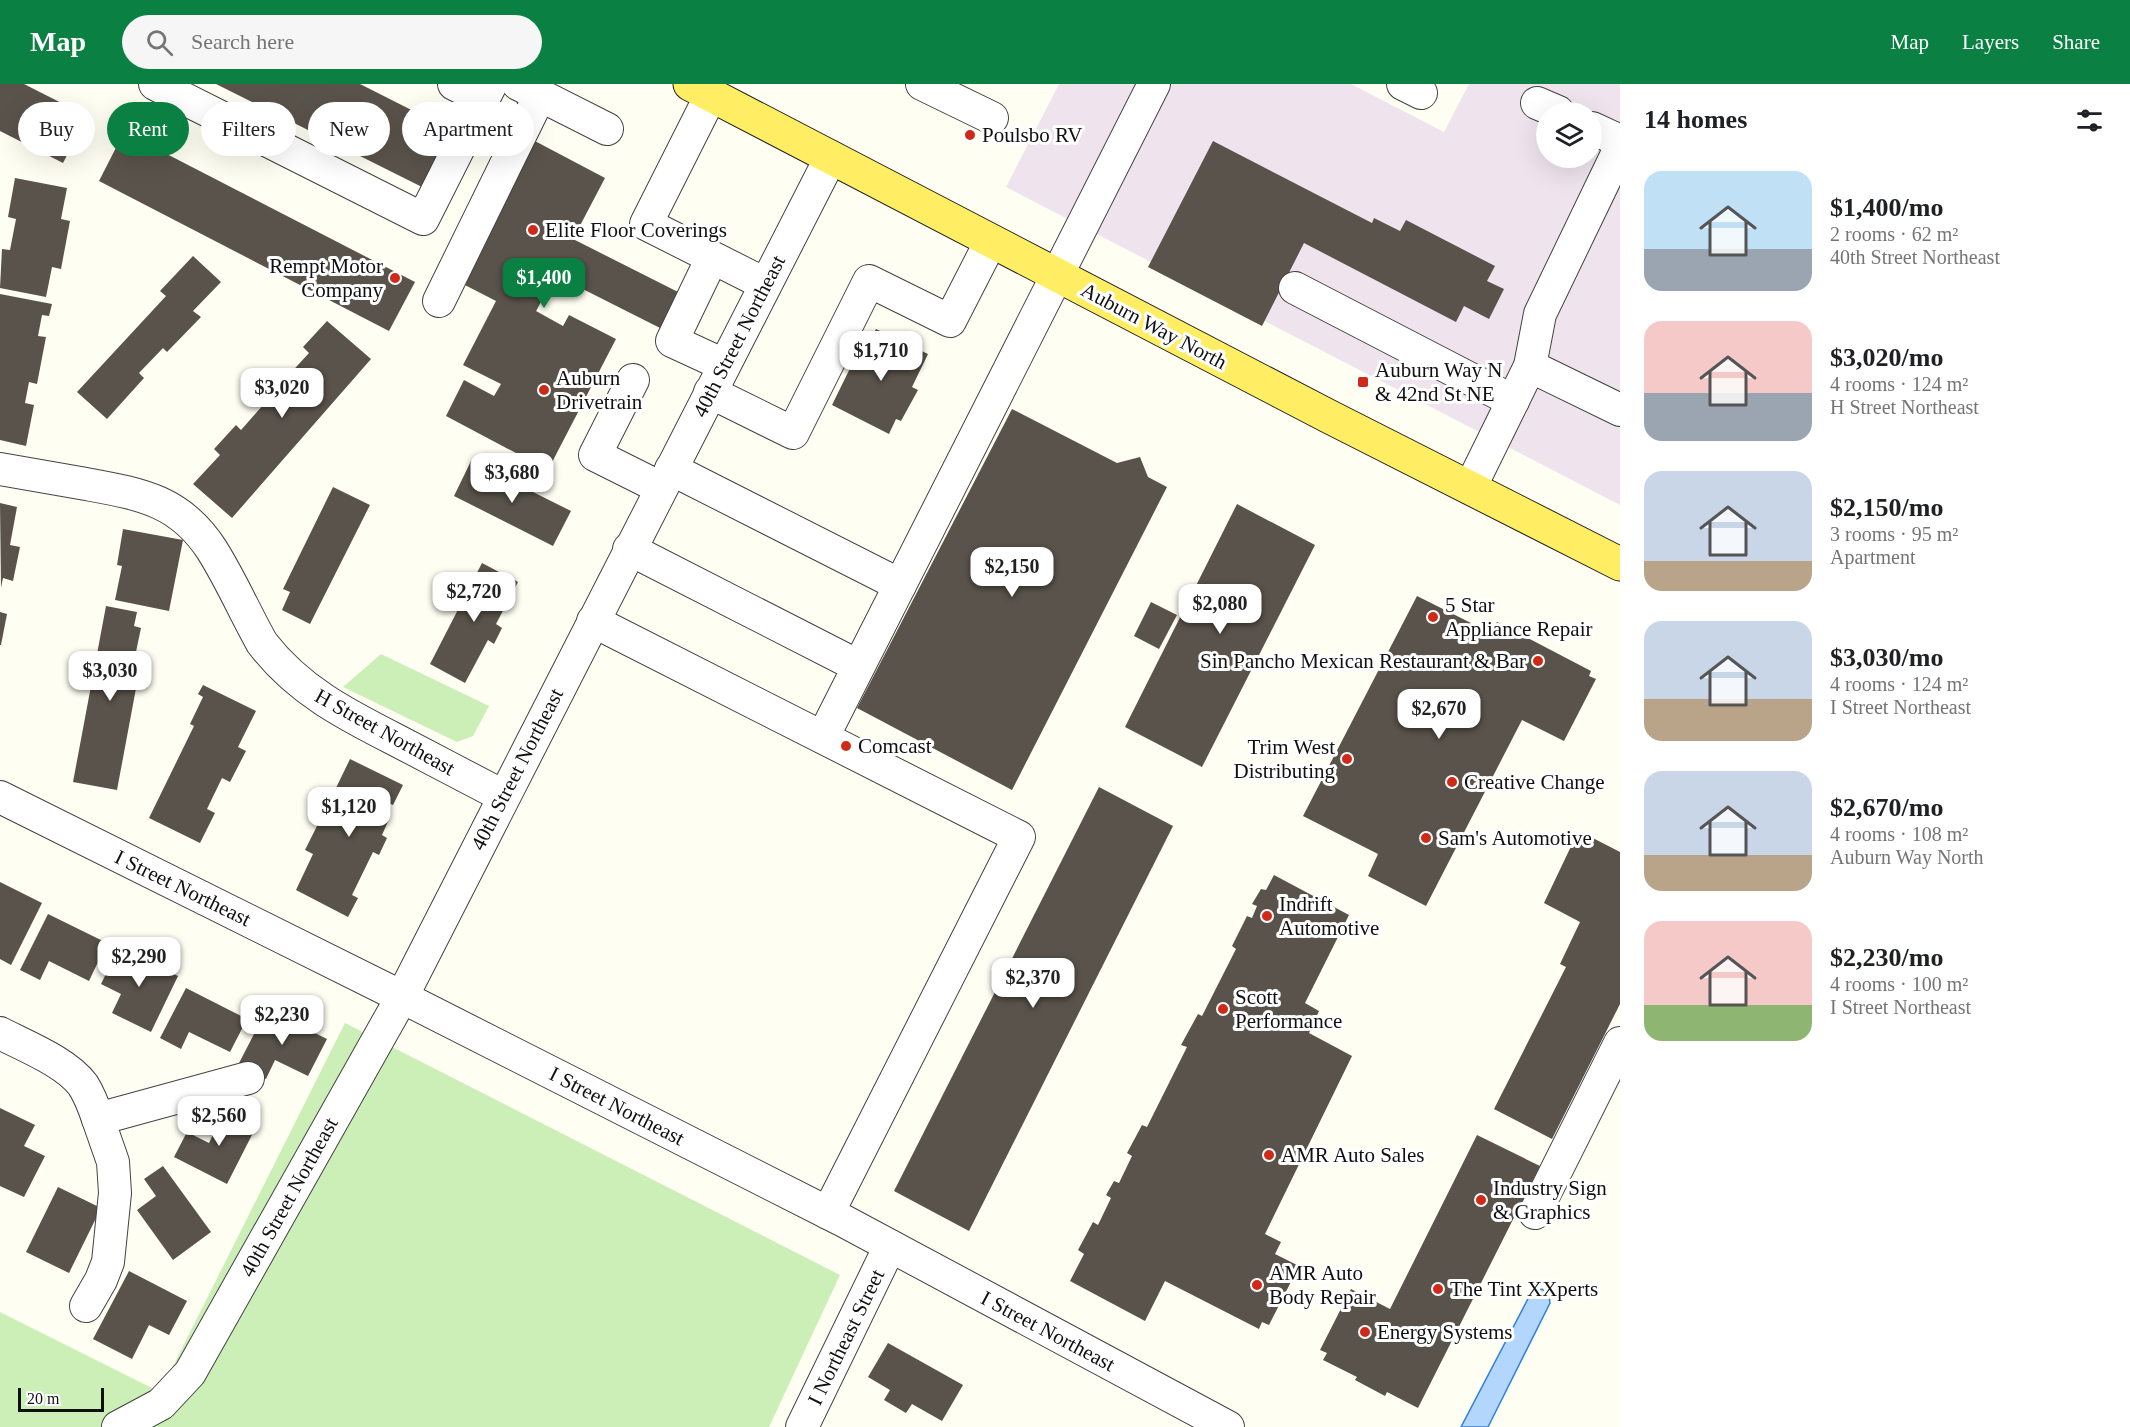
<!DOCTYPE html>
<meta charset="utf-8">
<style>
body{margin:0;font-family:"Times New Roman",serif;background:#f6f6f6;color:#202124;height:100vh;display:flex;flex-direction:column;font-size:22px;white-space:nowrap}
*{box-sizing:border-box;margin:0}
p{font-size:20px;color:#757577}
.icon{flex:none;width:33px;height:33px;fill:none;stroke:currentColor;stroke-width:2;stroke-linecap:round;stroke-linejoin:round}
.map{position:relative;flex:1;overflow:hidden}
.side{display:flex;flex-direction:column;background:#fff;width:510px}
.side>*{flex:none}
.top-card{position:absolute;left:18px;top:18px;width:570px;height:54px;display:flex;gap:12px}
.tools{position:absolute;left:1536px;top:18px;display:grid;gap:12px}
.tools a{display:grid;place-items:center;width:66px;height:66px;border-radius:50%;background:#fff;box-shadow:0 6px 24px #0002;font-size:30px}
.scale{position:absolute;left:18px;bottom:15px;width:86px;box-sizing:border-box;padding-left:6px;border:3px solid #101010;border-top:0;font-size:16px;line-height:21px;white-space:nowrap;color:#101010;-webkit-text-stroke:4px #fff;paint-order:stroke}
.price{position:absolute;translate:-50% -51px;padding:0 14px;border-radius:12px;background:#fff;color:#222;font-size:20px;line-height:39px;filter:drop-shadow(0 2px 3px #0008)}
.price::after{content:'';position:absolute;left:50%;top:36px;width:18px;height:14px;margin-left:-9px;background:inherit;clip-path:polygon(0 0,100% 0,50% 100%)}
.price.active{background:#0b8043;color:#fff}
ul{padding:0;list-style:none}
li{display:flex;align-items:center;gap:18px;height:150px;padding:0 24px}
li span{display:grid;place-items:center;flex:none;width:168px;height:120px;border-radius:18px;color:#555}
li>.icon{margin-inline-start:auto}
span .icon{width:72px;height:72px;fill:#fffc;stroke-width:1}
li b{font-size:26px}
h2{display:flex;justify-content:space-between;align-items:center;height:72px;padding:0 24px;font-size:26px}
.chip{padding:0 21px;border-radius:27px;background:#fff;box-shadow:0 6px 24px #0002;font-size:21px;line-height:54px}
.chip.active{background:#0b8043;color:#fff}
header{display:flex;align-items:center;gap:36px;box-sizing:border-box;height:84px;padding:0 30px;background:#0b8043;color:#fff}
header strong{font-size:28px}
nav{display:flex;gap:33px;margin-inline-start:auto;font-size:21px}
.search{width:420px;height:54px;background:#f6f6f6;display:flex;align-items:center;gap:15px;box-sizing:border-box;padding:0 21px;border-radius:33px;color:#757577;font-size:22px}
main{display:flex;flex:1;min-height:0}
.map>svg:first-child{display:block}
.industrial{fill:#efe4ee;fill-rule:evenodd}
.green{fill:#cceeb7}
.water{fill:#b2d6fc;stroke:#3180da;stroke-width:1.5}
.building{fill:#5a534b}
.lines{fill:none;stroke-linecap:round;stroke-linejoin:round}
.minor-casing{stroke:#434343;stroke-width:34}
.major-casing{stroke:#212121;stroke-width:35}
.minor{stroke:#fff;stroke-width:32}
.major{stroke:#ffee63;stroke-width:33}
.poi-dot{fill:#cf2919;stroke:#fff;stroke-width:2}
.labels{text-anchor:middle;stroke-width:6;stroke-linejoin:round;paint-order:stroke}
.poi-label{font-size:21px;fill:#101010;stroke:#fff;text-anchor:start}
.street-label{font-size:21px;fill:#101010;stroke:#fff}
</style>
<header>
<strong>Map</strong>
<div class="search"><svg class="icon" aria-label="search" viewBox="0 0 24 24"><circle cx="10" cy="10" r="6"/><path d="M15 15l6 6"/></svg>Search here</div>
<nav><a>Map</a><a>Layers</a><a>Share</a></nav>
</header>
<main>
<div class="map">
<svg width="1620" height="1343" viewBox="0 0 1620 1343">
<rect width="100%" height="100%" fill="#fffef3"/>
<path class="industrial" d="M1059 0H1351L1444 48 1469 0H1620V421L1006 103ZM1546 28H1592V74H1546Z"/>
<g class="green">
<polygon points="381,570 489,622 473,652 457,658 343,603"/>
<polygon points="345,939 840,1191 769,1343 0,1343 0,1228 160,1308"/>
</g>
<polygon class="water" points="1542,1205 1549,1211 1550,1219 1488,1343 1461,1343 1531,1209"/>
<g class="building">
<polygon points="0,0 24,0 87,32 63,79 0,47"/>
<polygon points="216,0 360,0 453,47 424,104"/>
<polygon points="124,48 415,198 389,247 99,97"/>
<polygon points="533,56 605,94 573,155 680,209 662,245 555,191 561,179 531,237 536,227 563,242 569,231 616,255 548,386 446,332 464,296 494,312 501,300 463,281 496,217 461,199"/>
<polygon points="1213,57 1372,139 1374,134 1400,147 1406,136 1495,182 1487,197 1504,205 1489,235 1464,222 1456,238 1304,159 1262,242 1148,183"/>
<polygon points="15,94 67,104 61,135 70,137 61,185 52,183 46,213 0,204 2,165 10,166 16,135 8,133"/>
<polygon points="193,172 221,198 193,227 201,233 167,268 163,264 139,289 144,294 107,335 77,308 166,212 160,207"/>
<polygon points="0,210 52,220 49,232 42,231 38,252 46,253 37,300 29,298 25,319 34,321 26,362 0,356"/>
<polygon points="327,237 371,275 232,434 193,400 220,371 214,365 236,341 241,346 264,320 258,315 281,289 286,294 309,269 303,263"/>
<polygon points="876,245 928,270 912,303 918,306 901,337 896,335 889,350 832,321 859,266 864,268"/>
<polygon points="1012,325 1117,379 1140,373 1148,393 1167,403 1012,706 857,624"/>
<polygon points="471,377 571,427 553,462 454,412"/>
<polygon points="333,403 370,421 310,540 282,526 290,508 283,505"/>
<polygon points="0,419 17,423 10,461 20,463 13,497 3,494 1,504"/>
<polygon points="1237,420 1315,461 1202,683 1125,643"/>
<polygon points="123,445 183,456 169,527 115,516 122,482 117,481"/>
<polygon points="482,479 518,498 496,540 502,544 494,560 488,556 465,599 430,580"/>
<polygon points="1417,512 1491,549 1497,538 1591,587 1589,592 1596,595 1564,657 1522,636 1426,822 1368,792 1378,770 1303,732"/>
<polygon points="1151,518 1177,531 1159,565 1134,552"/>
<polygon points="106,522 137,528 134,542 141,544 133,582 140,583 117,706 73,698"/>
<polygon points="0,528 7,530 1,561 0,561"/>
<polygon points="203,601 256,627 238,663 246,667 230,698 222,694 207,725 215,729 200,759 149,734 194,642 190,640 203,613 198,610"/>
<polygon points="350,675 403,701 393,721 388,719 383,729 390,733 382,751 387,754 379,771 373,768 352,811 358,814 348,833 296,806 313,770 305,766 320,736 328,739 342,709 335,706"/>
<polygon points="1099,703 1173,742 969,1147 894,1107"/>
<polygon points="1587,751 1620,768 1620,920 1552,1055 1494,1025 1566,883 1560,880 1580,838 1544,819 1575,754 1583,758"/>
<polygon points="1274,791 1349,831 1305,919 1319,927 1309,949 1352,972 1265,1150 1281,1158 1275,1170 1299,1182 1269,1241 1262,1238 1259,1245 1165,1197 1145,1237 1070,1197 1084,1170 1078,1166 1093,1138 1098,1141 1111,1114 1106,1111 1114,1097 1119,1099 1132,1072 1127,1069 1142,1041 1147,1043 1187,963 1181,961 1198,930 1202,932 1236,865 1232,862 1247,832 1252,834 1257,822 1252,820 1261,805 1266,806"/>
<polygon points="0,798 42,819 11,881 0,875"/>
<polygon points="48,830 107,859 89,897 49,877 40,896 20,886"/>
<polygon points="119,863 178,892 151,948 112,929 121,910 101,900"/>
<polygon points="186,904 247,935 230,968 189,948 181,965 160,954"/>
<polygon points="267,925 327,955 308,992 275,976 266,995 238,981"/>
<polygon points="226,1023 258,1039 227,1100 174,1073 187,1048 209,1059"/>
<polygon points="0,1024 35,1041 24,1062 45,1072 24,1113 0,1102"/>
<polygon points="1477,1051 1540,1082 1418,1324 1387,1308 1385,1312 1355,1296 1357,1293 1323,1276 1327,1269 1320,1266 1351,1205 1390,1225"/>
<polygon points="163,1082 211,1148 173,1176 137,1126 156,1112 144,1095"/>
<polygon points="58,1103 101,1124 69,1189 26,1168"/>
<polygon points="129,1187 187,1217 169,1251 149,1241 132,1275 93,1255"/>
<polygon points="888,1259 963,1301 942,1337 912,1320 906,1329 884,1316 890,1306 868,1293"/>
</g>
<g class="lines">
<defs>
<g id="minor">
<polyline points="155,0 423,135 491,0"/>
<polyline points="454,0 484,15"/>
<polyline points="518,0 607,45"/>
<polyline points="922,0 992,34"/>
<polyline points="1403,0 1421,9"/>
<polyline points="711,11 646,140 765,200"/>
<polyline points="1537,19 1558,28"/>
<polyline points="1592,44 1620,57"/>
<polyline points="712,174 672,257 724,281"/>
<polyline points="1295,204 1513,317"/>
<polyline points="439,217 540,11"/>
<polyline points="1530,282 1540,230 1620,64"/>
<polyline points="633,296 595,371 661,404"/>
<polyline points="710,308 793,349 869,197 950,237 991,157"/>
<path d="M0 385C29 390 58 395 86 400 140 410 180 416 212 466 231 496 245 529 262 559 298 606 345 630 396 656 432 675 467 693 503 712"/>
<polyline points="671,385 900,501"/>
<polyline points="1470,404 1530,282 1620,326"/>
<polyline points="629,465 858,582"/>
<polyline points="593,537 1019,753 828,1129"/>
<polyline points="823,653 1154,0"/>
<polyline points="0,713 402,913 842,1136 1228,1343"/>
<path d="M0 949C25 962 66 978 83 1001 90 1012 94 1023 98 1035"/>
<polyline points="1535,1129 1620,959"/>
<polyline points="86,1222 101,1196 108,1178 115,1109 113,1078 98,1035 248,994"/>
<polyline points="118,1343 161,1320 190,1289 402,913 831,73"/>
<polyline points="802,1343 890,1162"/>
</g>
<polyline id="major" points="690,0 1328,332 1620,480"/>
</defs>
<use href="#minor" class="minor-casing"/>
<use href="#major" class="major-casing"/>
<use href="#minor" class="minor"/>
<use href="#major" class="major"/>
</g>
<g class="poi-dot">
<circle cx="970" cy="51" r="6"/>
<circle cx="533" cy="146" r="6"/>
<circle cx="395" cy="194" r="6"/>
<rect x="1357" y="292" width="12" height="12" rx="3"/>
<circle cx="544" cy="306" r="6"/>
<circle cx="1433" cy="533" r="6"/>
<circle cx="1538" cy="577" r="6"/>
<circle cx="846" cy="662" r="6"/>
<circle cx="1347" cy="675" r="6"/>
<circle cx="1452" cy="698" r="6"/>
<circle cx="1426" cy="754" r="6"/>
<circle cx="1267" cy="832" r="6"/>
<circle cx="1223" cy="925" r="6"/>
<circle cx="1269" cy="1071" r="6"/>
<circle cx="1481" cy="1116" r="6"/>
<circle cx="1257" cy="1201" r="6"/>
<circle cx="1438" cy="1205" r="6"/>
<circle cx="1365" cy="1248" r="6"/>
</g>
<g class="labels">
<g class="poi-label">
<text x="982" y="58">Poulsbo RV</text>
<text x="545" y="153">Elite Floor Coverings</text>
<text x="383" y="189" text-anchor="end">Rempt Motor<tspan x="383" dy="24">Company</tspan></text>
<text x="1375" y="293">Auburn Way N<tspan x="1375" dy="24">&amp; 42nd St NE</tspan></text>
<text x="556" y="301">Auburn<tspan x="556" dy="24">Drivetrain</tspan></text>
<text x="1445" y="528">5 Star<tspan x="1445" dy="24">Appliance Repair</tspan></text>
<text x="1526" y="584" text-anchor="end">Sin Pancho Mexican Restaurant &amp; Bar</text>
<text x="858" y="669">Comcast</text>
<text x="1335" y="670" text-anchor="end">Trim West<tspan x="1335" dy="24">Distributing</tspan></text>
<text x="1464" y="705">Creative Change</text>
<text x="1438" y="761">Sam's Automotive</text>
<text x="1279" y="827">Indrift<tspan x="1279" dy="24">Automotive</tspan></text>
<text x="1235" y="920">Scott<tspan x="1235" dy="24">Performance</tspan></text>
<text x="1281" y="1078">AMR Auto Sales</text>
<text x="1493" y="1111">Industry Sign<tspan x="1493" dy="24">&amp; Graphics</tspan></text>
<text x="1269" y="1196">AMR Auto<tspan x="1269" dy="24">Body Repair</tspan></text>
<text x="1450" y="1212">The Tint XXperts</text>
<text x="1377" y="1255">Energy Systems</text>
</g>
<g class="street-label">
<text transform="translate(1154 242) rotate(28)" y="7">Auburn Way North</text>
<text transform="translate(739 252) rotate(-63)" y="7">40th Street Northeast</text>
<text transform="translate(385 648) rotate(29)" y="7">H Street Northeast</text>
<text transform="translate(517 685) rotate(-63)" y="7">40th Street Northeast</text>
<text transform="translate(183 804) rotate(26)" y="7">I Street Northeast</text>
<text transform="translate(617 1022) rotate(27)" y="7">I Street Northeast</text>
<text transform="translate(289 1113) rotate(-61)" y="7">40th Street Northeast</text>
<text transform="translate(1048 1247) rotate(28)" y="7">I Street Northeast</text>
<text transform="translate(846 1253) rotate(-64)" y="7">I Northeast Street</text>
</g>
</g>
</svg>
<div class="tools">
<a><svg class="icon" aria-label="layers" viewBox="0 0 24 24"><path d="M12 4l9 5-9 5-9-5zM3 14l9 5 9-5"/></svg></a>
</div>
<div class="scale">20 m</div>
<b class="price active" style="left:544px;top:225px">$1,400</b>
<b class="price" style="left:881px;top:298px">$1,710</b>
<b class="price" style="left:282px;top:335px">$3,020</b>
<b class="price" style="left:512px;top:420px">$3,680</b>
<b class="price" style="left:1012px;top:514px">$2,150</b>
<b class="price" style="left:474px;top:539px">$2,720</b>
<b class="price" style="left:1220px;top:551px">$2,080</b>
<b class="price" style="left:110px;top:618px">$3,030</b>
<b class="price" style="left:1439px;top:656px">$2,670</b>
<b class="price" style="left:349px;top:754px">$1,120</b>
<b class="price" style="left:139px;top:904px">$2,290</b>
<b class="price" style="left:1033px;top:925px">$2,370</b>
<b class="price" style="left:282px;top:962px">$2,230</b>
<b class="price" style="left:219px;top:1063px">$2,560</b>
<div class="top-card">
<a class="chip">Buy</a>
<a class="chip active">Rent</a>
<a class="chip">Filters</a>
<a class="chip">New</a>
<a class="chip">Apartment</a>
</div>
</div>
<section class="side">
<h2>14 homes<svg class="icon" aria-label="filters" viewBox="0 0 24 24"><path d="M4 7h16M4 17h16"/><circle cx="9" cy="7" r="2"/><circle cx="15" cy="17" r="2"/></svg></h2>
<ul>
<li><span style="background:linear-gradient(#bfe0f5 65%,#9aa5b1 0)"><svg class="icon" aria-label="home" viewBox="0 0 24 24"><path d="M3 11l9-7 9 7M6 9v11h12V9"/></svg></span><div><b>$1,400/mo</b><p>2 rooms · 62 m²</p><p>40th Street Northeast</p></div></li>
<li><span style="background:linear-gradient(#f6c9c9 60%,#9aa5b1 0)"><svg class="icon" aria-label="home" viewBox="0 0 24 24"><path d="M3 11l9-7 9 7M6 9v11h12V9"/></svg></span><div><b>$3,020/mo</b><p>4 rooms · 124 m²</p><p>H Street Northeast</p></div></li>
<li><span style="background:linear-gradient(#c9d6e8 75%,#b9a48a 0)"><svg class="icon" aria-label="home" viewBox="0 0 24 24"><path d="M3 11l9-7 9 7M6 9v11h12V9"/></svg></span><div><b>$2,150/mo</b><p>3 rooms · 95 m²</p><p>Apartment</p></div></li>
<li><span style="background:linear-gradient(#c9d6e8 65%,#b9a48a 0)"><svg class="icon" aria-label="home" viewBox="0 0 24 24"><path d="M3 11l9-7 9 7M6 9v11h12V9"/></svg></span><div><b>$3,030/mo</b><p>4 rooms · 124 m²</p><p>I Street Northeast</p></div></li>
<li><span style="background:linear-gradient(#c9d6e8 70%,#b9a48a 0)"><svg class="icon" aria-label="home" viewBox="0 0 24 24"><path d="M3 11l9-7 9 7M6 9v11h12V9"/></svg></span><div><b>$2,670/mo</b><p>4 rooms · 108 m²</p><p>Auburn Way North</p></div></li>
<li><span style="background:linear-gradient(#f6c9c9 70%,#8fb573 0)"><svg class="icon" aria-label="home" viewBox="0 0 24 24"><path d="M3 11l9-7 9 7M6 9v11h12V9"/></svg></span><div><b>$2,230/mo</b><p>4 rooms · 100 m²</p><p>I Street Northeast</p></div></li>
</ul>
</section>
</main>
